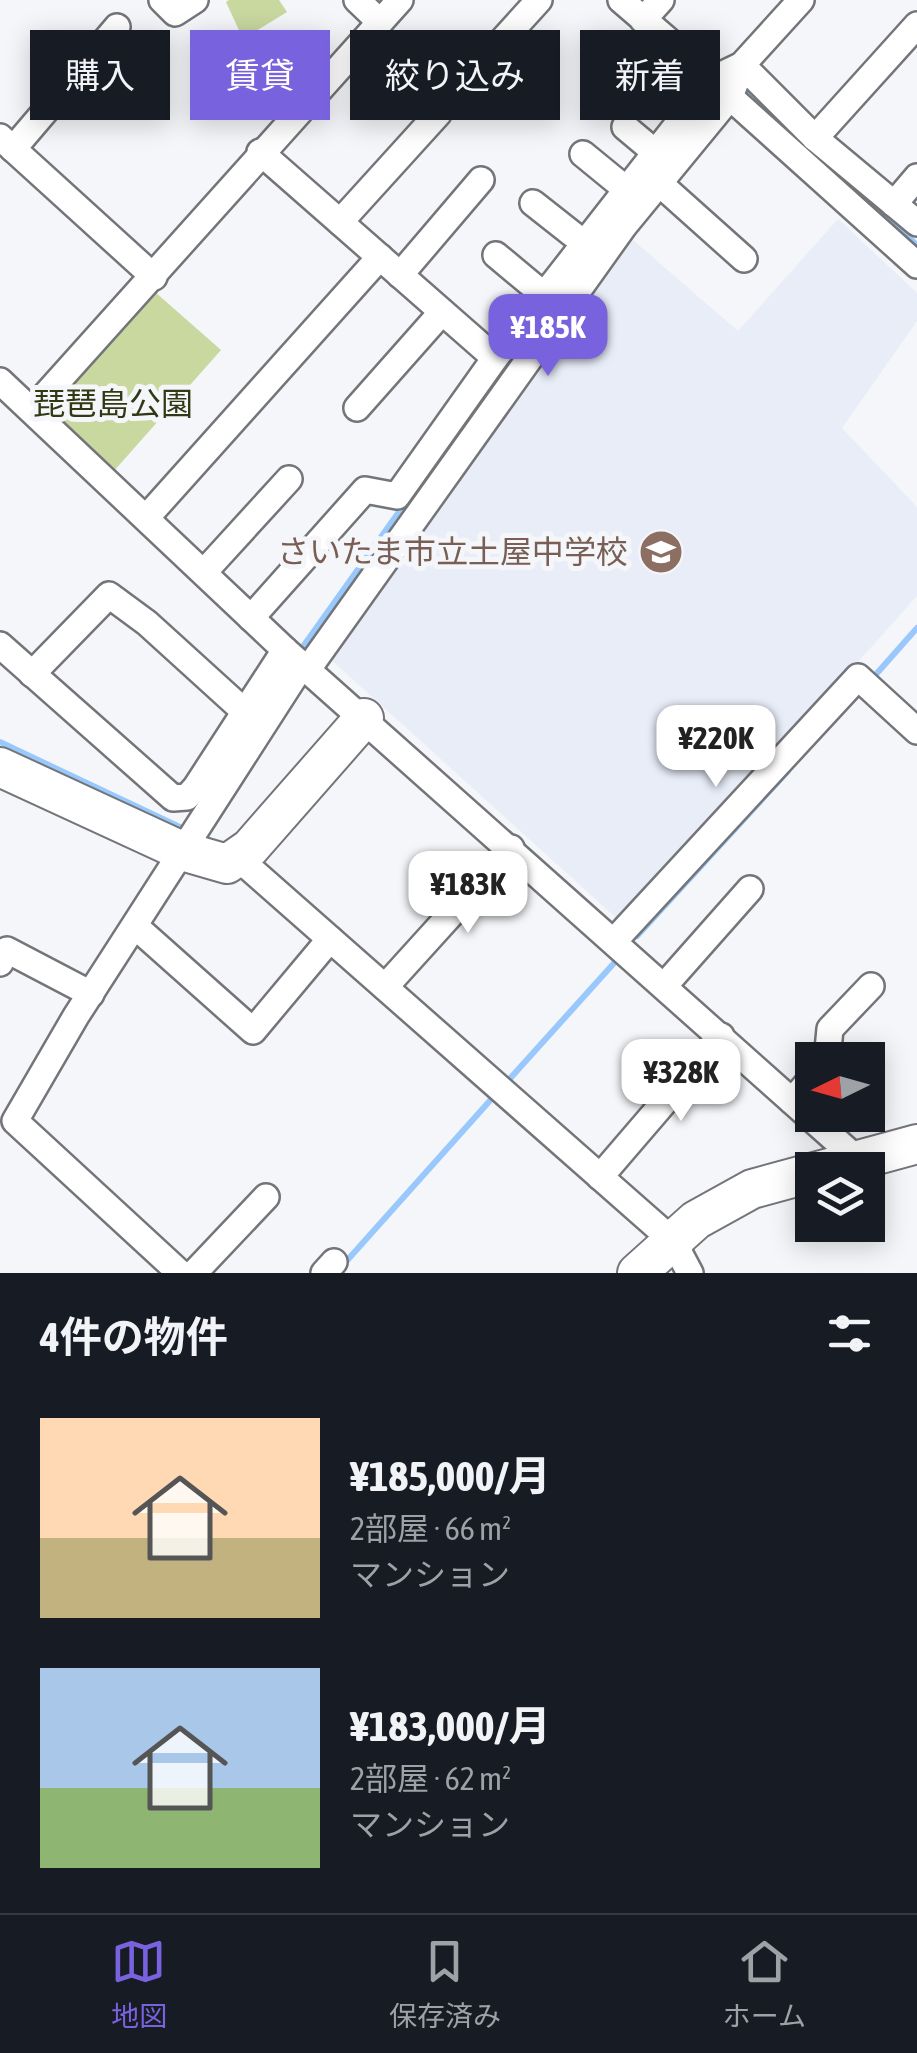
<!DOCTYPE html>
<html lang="ja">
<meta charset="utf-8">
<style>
body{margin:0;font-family:"Asap Condensed","Noto Sans JP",sans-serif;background:#20242c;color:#f1f3f6;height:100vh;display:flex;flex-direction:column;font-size:38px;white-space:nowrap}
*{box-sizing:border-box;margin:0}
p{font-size:32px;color:#9ea1a6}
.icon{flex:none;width:55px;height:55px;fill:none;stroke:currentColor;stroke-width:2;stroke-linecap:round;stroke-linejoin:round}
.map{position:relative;height:1273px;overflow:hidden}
.side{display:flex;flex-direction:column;background:#171b24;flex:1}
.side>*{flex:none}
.banner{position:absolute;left:30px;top:30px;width:858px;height:90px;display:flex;gap:20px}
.needle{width:65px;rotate:265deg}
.tools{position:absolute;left:795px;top:1042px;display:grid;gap:20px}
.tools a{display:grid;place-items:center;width:90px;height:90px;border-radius:0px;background:#171b24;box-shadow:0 5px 25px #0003;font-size:50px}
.price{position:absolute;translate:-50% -85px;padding:0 22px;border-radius:20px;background:#fff;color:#222;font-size:32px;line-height:65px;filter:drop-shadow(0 2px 5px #0008)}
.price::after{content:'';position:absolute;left:50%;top:60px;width:30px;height:22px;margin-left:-15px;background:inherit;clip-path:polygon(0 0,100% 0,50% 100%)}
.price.active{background:#7962dd;color:#fff}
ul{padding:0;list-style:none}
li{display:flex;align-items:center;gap:30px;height:250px;padding:0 40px}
li span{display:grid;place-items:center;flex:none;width:280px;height:200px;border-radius:0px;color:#555}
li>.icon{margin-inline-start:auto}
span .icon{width:120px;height:120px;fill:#fffc;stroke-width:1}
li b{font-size:42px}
h2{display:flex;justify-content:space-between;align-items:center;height:120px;padding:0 40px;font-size:42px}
.chip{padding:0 35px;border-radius:0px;background:#171b24;box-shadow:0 5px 25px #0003;font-size:35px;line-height:90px}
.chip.active{background:#7962dd;color:#fff}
.dock{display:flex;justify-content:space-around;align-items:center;height:140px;border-top:2px solid #363941;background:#171b24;font-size:28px;color:#9ea1a6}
.dock a{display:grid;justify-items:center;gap:5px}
.dock .active{color:#7962dd}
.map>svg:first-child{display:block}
.built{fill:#e8edf8}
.green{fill:#c8d89f}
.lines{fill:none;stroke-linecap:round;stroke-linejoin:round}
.stream{stroke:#99c8fc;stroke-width:6}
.street-casing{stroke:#747579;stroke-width:30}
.secondary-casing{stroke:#747579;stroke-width:42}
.street{stroke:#fff;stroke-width:25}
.secondary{stroke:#fff;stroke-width:38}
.labels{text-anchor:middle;stroke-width:10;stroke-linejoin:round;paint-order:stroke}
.park-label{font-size:32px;fill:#303814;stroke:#f4f6f9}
.education-label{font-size:32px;fill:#785e54;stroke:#f4f6f9;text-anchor:end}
</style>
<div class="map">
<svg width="917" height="1273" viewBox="0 0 917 1273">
<rect width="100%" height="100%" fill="#f4f6f9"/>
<polygon class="built" points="838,219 917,293 917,321 842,428 917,507 917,596 623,924 328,657 633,240 738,331"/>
<g class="green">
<polygon points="229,0 279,0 287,12 243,39 226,2"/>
<polygon points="155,292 221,350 113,472 51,417 50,407"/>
</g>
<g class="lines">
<g class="stream">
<polyline points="740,87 784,124"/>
<polyline points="838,173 917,245"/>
<polyline points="423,481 468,424"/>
<polyline points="297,655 406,502"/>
<polyline points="871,680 917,628"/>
<polyline points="0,742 184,829 187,825"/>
<polyline points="637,936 788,771"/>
<polyline points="506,1083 615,962"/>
<polyline points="343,1265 495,1095"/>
</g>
<defs>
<g id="street">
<polyline points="162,0 175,13 195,0"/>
<polyline points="357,0 380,22"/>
<polyline points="621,0 713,79"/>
<polyline points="643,20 661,0"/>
<polyline points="491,53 539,0"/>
<polyline points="730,97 917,265"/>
<polyline points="625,127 656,153"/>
<polyline points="0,137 154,277"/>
<polyline points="815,138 917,25"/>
<polyline points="13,149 117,27"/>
<polyline points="260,152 495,358"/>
<polyline points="583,154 627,190"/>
<polyline points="659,183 744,259"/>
<polyline points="533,203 585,244"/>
<polyline points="894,204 917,177"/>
<polyline points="340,222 438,114"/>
<polyline points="496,255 544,295"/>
<polyline points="400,275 481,180"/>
<polyline points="0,381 285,650 857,1159"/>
<polyline points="357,408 442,312"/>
<polyline points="32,410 400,0"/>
<polyline points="146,518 380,257"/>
<polyline points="205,571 289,479"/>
<polyline points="251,618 365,490 397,496 495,358 713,79 742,65 801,0"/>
<polyline points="0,645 173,798 187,797 196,787 285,650"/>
<polyline points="308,669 624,226 730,97 742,65 815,138 917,223"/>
<polyline points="32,674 109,595 147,623 245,712"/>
<polyline points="237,857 673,1241 690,1273"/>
<polyline points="135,926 253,1031 330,939"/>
<polyline points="615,940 858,677 917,731"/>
<polyline points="0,963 7,950 91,994"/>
<polyline points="665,985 750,889"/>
<polyline points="385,987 511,848"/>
<polyline points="827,1060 830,1029 871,986"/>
<polyline points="792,1101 812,1078"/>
<polyline points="600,1177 721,1036"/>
<polyline points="180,1273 15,1121 76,1016 302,665"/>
<polyline points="194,1273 266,1197"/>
<polyline points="324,1273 334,1262"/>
</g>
<g id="secondary">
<polyline points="0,767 182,851 227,864 250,848 364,718"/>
<polyline points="637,1273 696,1220 752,1189 917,1144"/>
</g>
</defs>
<use href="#street" class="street-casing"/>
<use href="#secondary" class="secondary-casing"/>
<use href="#street" class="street"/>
<use href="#secondary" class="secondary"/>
</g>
<defs>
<symbol id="school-disc" viewBox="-11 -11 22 22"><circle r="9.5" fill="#8d6e63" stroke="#f4f6f9"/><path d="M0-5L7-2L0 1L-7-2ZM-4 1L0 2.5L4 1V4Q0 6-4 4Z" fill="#fff"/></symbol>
</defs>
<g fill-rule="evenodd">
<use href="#school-disc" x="636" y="527" width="50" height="50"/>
</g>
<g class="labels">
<g class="park-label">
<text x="113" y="415">琵琶島公園</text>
</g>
<g class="education-label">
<text x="628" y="563">さいたま市立土屋中学校</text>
</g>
</g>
</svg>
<div class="tools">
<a><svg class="needle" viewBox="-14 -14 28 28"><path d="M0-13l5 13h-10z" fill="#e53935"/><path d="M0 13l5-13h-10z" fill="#9ea1a6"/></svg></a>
<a><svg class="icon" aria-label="layers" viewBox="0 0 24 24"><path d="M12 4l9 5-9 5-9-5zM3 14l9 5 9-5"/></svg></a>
</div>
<b class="price active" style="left:548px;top:379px">¥185K</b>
<b class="price" style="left:716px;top:790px">¥220K</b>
<b class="price" style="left:468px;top:936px">¥183K</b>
<b class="price" style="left:681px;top:1124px">¥328K</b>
<div class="banner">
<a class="chip">購入</a>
<a class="chip active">賃貸</a>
<a class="chip">絞り込み</a>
<a class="chip">新着</a>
</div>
</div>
<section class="side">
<h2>4件の物件<svg class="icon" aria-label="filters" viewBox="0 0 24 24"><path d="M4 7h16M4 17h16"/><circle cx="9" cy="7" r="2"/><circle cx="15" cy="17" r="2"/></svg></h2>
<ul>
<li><span style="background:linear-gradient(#ffd9b3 60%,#c2b280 0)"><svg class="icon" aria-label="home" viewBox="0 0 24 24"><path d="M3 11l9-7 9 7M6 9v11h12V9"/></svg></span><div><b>¥185,000/月</b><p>2部屋 · 66 m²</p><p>マンション</p></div></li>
<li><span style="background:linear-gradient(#a9c7e8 60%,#8fb573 0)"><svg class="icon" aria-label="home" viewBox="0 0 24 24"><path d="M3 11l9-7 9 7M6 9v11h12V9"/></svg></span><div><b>¥183,000/月</b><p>2部屋 · 62 m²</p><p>マンション</p></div></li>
</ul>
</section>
<nav class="dock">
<a class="active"><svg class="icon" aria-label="map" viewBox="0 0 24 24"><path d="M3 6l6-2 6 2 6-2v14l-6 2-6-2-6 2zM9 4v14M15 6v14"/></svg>地図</a>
<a><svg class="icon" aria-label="saved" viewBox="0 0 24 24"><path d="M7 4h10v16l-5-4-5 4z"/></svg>保存済み</a>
<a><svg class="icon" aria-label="home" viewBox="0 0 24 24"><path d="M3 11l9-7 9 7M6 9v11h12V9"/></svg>ホーム</a>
</nav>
